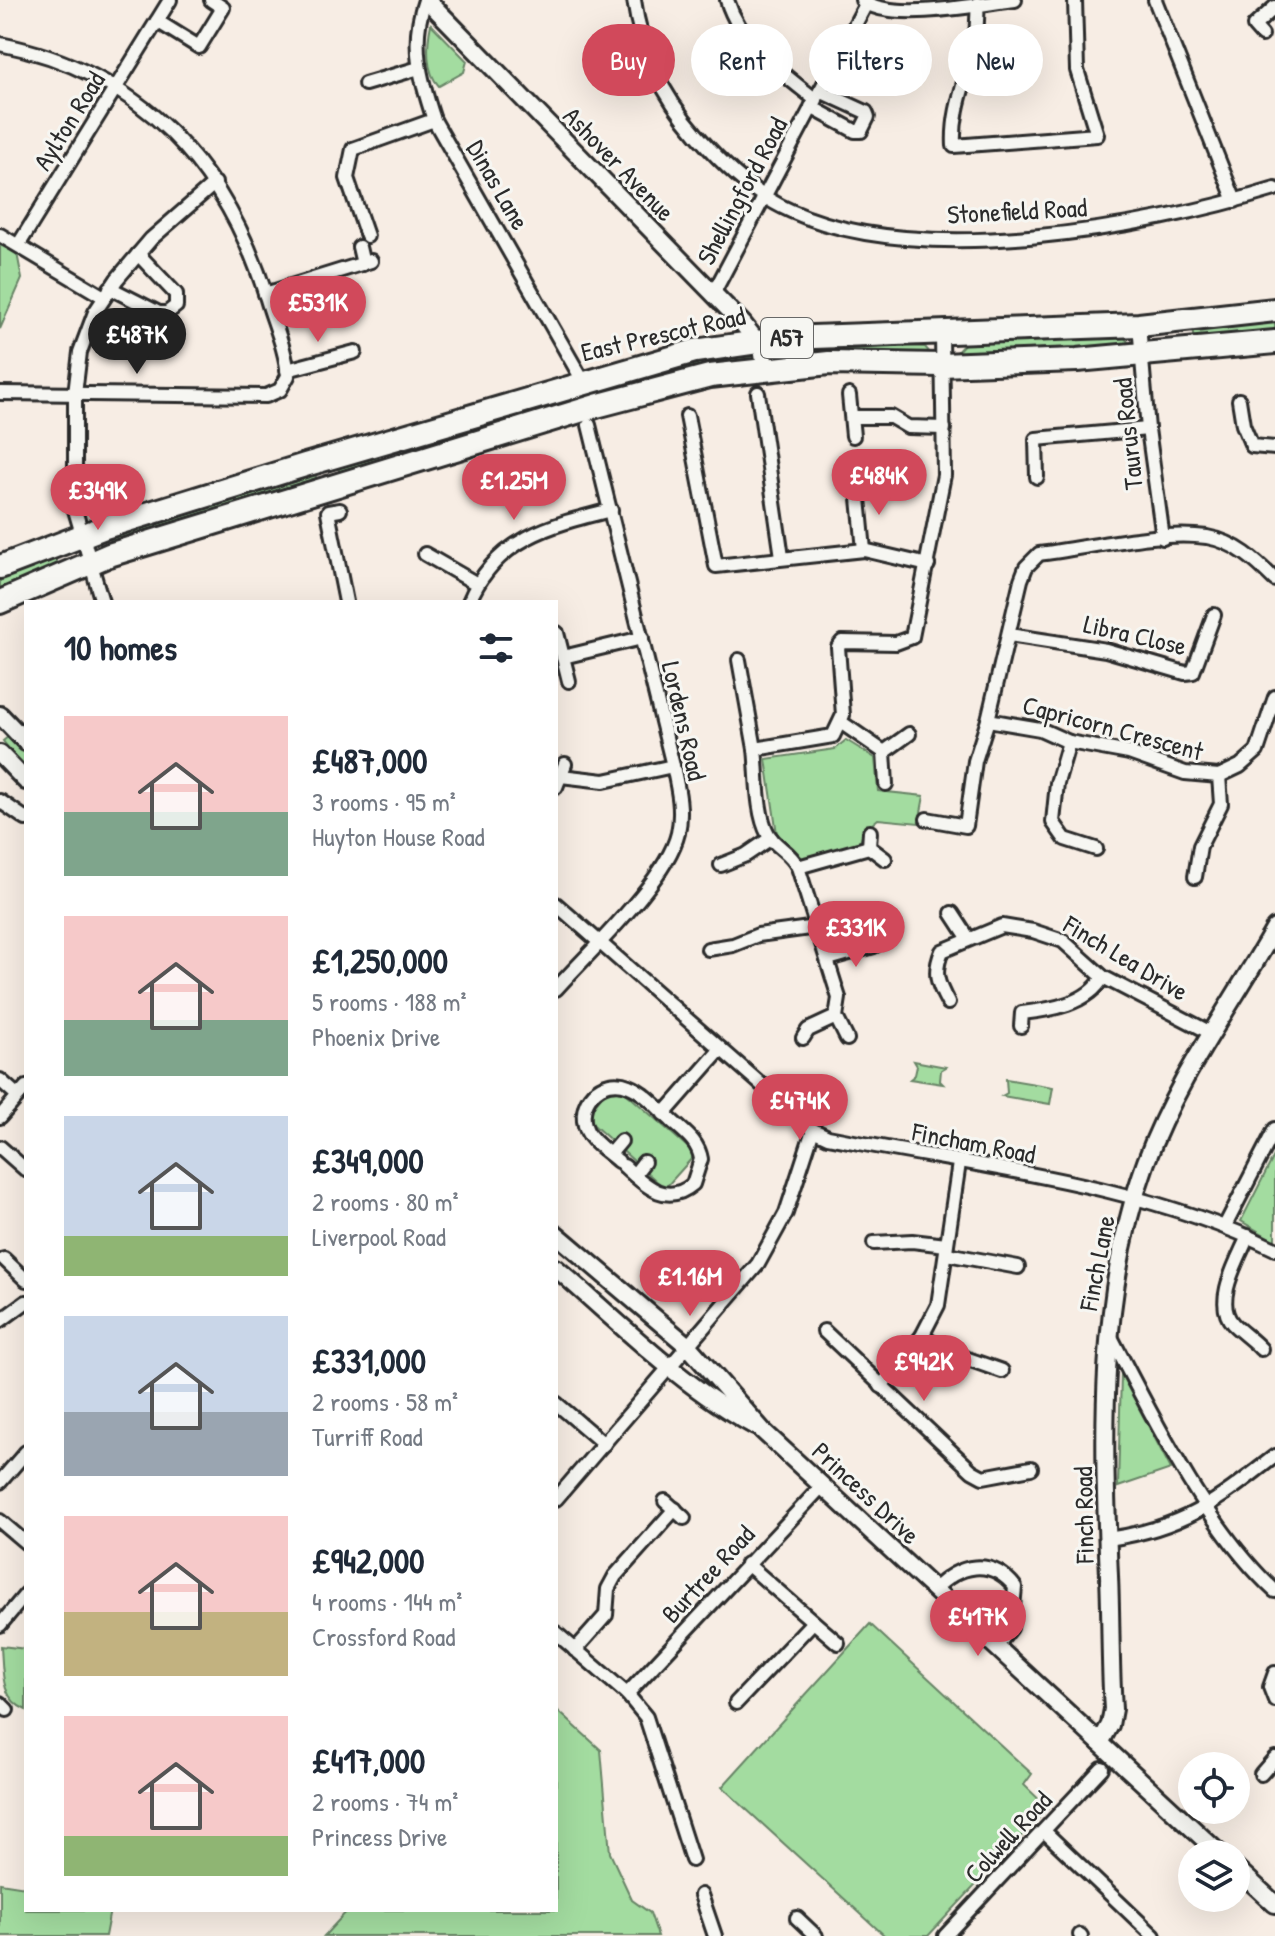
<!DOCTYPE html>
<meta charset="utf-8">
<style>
body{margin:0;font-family:"Patrick Hand",sans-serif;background:#f2f2f3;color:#1f2937;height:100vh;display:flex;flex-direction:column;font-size:30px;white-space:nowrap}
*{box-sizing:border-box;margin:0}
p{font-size:26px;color:#747a83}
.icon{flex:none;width:44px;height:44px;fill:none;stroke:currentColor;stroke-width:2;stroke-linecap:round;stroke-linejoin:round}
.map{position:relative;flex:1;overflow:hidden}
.sheet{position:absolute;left:24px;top:600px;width:534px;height:1312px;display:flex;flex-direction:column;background:#fff;border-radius:0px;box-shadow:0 8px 32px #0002}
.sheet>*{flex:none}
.guide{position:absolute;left:582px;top:24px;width:572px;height:72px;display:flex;gap:16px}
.tools{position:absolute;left:1178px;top:1752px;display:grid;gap:16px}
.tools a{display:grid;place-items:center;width:72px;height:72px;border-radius:50%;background:#fff;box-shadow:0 8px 32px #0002;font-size:40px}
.price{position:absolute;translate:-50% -68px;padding:0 18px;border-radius:28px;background:#d1495b;color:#fff;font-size:26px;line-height:52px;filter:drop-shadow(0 2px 4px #0008)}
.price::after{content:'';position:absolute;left:50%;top:48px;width:24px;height:18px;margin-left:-12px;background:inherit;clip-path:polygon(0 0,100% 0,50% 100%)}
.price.current{background:#222;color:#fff}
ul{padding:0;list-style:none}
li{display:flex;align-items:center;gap:24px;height:200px;padding:0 40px}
li span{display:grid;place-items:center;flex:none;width:224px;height:160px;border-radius:0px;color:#555}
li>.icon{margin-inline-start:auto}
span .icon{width:96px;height:96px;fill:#fffc;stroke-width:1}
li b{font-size:34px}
h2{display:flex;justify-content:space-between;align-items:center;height:96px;padding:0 40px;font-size:34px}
.tag{padding:0 28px;border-radius:36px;background:#fff;box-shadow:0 8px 32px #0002;font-size:28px;line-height:72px}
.tag.current{background:#d1495b;color:#fff}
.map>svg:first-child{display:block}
.green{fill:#a3dca0;stroke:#678466;stroke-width:2}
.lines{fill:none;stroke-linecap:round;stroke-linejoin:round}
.street-casing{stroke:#2b2b2b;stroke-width:18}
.secondary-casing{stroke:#2b2b2b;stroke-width:22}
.highway-casing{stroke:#2b2b2b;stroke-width:28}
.street{stroke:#f6f6f2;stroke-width:12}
.secondary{stroke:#f6f6f2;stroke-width:16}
.highway{stroke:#f6f6f2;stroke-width:22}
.labels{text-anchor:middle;stroke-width:6;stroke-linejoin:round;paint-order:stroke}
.shield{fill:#f6f6f2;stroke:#686867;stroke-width:2}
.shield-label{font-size:24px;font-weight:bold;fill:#2b2b2b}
.street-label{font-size:26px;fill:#2b2b2b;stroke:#f6f6f2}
</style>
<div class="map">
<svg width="1275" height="1936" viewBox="0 0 1275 1936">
<rect width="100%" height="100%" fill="#f7ede4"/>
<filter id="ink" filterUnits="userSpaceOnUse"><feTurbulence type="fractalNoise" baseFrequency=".0125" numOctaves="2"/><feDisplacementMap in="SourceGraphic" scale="16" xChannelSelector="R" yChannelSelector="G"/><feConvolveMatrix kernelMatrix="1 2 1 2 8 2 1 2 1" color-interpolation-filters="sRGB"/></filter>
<g filter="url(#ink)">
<g class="green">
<path d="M431 24 467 61 464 72 439 86C425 72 427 43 431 24Z"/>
<polygon points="0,245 17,253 22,279 0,329"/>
<polygon points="1275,316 1275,331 1194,342 1192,328"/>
<polygon points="1122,335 1132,346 955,354 967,341"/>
<polygon points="850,342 925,347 932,355 771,356 771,347"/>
<polygon points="748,351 754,356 609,394 606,383 720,352"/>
<polygon points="583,391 586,401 409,456 406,445"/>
<polygon points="376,454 380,465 342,478 338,467"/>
<polygon points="315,473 318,485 113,543 109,535"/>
<polygon points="54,558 61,567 0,592 0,575"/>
<polygon points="9,736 26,754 26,771 3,741"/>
<polygon points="846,740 875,758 878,791 924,796 919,823 878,819 864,831 859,845 805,862 777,834 766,759 835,749"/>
<polygon points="914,1061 946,1067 941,1070 940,1081 943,1084 910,1079 915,1075 917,1066"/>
<polygon points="1006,1079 1053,1087 1050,1104 1002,1096 1007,1093"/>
<polygon points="610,1086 618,1086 693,1152 693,1157 667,1186 662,1186 588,1120 588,1113"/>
<polygon points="1275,1154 1275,1241 1241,1221"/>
<polygon points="1121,1374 1171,1469 1118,1487"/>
<polygon points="870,1624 1032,1774 1024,1785 1048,1808 928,1936 885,1936 722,1787"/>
<path d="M1 1646 26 1649V1710C0 1699 3 1672 1 1646Z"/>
<polygon points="556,1709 601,1750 610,1853 632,1900 650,1913 658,1936 324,1936 348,1910 556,1910"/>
<polygon points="0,1883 26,1887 26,1910 110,1910 105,1936 0,1936"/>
</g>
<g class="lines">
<defs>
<g id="street">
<path d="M425 0C410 43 420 78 434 120L583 381"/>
<path d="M634 0C641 52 662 95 697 135 723 165 754 195 791 211 918 269 1145 229 1275 189"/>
<path d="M727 0C741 45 781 72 816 100"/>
<path d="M862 0C890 23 979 4 1015 0"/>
<polyline points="1155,0 1235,201"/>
<path d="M977 4C981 57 951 95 954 146L1097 135 1077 70 1075 0"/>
<polyline points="157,21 199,47 223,8 211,0"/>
<polyline points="1262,35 1254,26 1275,7"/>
<path d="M0 44C141 72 226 166 267 299 274 323 286 350 288 376L280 390 266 396 0 393"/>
<polyline points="365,84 419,68"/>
<polyline points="811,107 855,131 861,131 868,117 866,112 820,91"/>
<polyline points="0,235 104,297"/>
<polyline points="367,236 347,178 353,149 434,120"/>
<polyline points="19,244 170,0"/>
<polyline points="359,247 363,264"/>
<polyline points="110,288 159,313 167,313 176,306 176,294 138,254"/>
<polyline points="265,294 371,261"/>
<polyline points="713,294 866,4"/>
<polyline points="1139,325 1148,429 1163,538"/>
<polyline points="287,370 355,352"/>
<polyline points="758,393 782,557"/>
<polyline points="849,395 853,436"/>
<polyline points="1239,400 1243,425 1252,446 1275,448"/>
<polyline points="687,416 716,566 864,550 928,565"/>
<polyline points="852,417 891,417 908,427 944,428"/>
<polyline points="1037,477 1036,439 1148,429"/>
<polyline points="858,488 864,550"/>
<polyline points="340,510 328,512 346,602"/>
<polyline points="425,554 477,584"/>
<path d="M1275 580C1256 561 1236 542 1207 537 1158 530 1089 548 1039 554L1026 567 1021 580 988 720 1040 729 1069 742 1129 753 1185 773 1219 776 1240 766 1257 751 1275 697"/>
<polyline points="102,602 75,510 75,394 80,352 95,312 117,279 151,239 215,183"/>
<path d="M469 602C495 539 550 525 611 510"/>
<polyline points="557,633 569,681"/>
<polyline points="1009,635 1106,650 1185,673 1193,672 1214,615"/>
<polyline points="563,657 642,638"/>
<polyline points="739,660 755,749"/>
<polyline points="842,723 884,752 886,784"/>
<polyline points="1069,742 1057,783 1053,822 1065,839 1096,849"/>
<polyline points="884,752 909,734"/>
<polyline points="561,776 604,781 673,766"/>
<polyline points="556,787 565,764"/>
<polyline points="0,801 26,819"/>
<polyline points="927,819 966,826 975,761 988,720"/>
<polyline points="870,832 869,847 885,859"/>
<polyline points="721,865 746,855 771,838"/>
<polyline points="798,867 869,847"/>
<polyline points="1195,877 1200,846 1221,804 1219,776"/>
<path d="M556 904 813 1130 828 1137C978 1167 1137 1182 1275 1249"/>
<polyline points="952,913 969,939"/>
<polyline points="708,949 733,945 758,935 817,927"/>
<polyline points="828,959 874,946"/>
<path d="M556 989C589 952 667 880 678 833 683 810 678 789 673 766L589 425"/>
<path d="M948 1003C937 983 933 973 942 951L1002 926 1033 931 1063 941 1103 977 1211 1033"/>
<path d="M1021 1026 1022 1013C1050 1010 1088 1004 1103 977"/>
<polyline points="803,1038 808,1030 836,1017"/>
<path d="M847 1039 836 1017 839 998 798 867C789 850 776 848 768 834 756 812 758 774 755 749L833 736 843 715 838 647 842 642 896 643 912 637 944 475 942 335"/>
<polyline points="0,1080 18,1096"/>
<polyline points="664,1114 721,1049"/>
<polyline points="0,1117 26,1087"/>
<polyline points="0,1147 26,1170"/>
<polyline points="610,1154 621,1141"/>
<path d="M618 1161C608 1152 593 1143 587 1131 574 1103 602 1074 629 1086 645 1092 660 1110 672 1121 685 1133 698 1141 701 1159L693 1184C666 1207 645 1185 624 1166"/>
<polyline points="634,1175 644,1162"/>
<polyline points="1226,1224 1275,1129"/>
<path d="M1248 1236C1239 1258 1212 1302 1233 1324 1242 1333 1253 1340 1261 1349"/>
<polyline points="874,1243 912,1241 946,1245"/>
<polyline points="947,1254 1018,1267"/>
<polyline points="4,1259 26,1280"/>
<polyline points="0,1321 26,1302"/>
<polyline points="824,1331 972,1471 983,1477 1031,1468"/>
<path d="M1110 1335C1152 1416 1208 1530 1275 1591"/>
<polyline points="922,1336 945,1351 1002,1371"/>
<polyline points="881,1386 922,1336 938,1305 959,1163"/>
<polyline points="556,1403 604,1444"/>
<polyline points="0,1482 26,1452"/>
<polyline points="556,1499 758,1264 786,1213 813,1130"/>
<polyline points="665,1501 684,1518"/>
<polyline points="0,1521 26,1543"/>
<path d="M1108 1539C1184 1528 1216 1502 1275 1456"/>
<polyline points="747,1564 838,1643"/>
<path d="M934 1590C959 1564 991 1557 1015 1587L1011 1628 996 1647"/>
<polyline points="0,1625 26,1594"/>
<polyline points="556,1633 627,1694 646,1717 692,1860"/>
<polyline points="575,1650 606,1615 608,1589 615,1576 675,1509"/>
<polyline points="1275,1673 1270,1687 1275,1700"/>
<polyline points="627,1694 823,1485"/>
<polyline points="0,1703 7,1710"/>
<polyline points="736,1703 813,1622"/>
<polyline points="1261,1774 1275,1758"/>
<polyline points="1044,1831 1154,1936"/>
<polyline points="701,1895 715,1936"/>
<polyline points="797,1918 816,1936"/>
<polyline points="1080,1935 1081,1936"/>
<polyline points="945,1936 1102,1768"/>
</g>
<g id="secondary">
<polyline points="427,0 743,324 762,348 765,367"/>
<polyline points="0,715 26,742"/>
<polyline points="0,754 26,781"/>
<polyline points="556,1234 689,1347 763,1431 1220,1854"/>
<path d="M556 1268C619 1322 681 1386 755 1426"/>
<path d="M1100 1743 1110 1725 1113 1709C1110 1665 1111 1620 1109 1576 1103 1437 1098 1294 1146 1162 1177 1078 1231 1006 1275 928"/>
<polyline points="1236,1868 1275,1904"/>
</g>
<g id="highway">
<polyline points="0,567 105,527 305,465 695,351 786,338 1139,325 1275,310"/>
<polyline points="0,602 109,555 596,406 710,376 829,363 941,365 1077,360 1275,342"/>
</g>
</defs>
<use href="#street" class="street-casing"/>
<use href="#secondary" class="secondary-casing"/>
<use href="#highway" class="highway-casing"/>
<use href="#street" class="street"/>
<use href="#secondary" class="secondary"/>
<use href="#highway" class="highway"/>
</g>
</g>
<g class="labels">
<rect class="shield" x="761" y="318" width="52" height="40" rx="6"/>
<g class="shield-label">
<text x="787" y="346">A57</text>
</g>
<g class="street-label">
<text transform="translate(69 121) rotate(-58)" y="9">Aylton Road</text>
<text transform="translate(619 164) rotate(46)" y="9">Ashover Avenue</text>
<text transform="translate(498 185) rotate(60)" y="9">Dinas Lane</text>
<text transform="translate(742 191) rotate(-62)" y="9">Shellingford Road</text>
<text transform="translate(1017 211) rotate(-3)" y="9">Stonefield Road</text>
<text transform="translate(663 334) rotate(-13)" y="9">East Prescot Road</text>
<text transform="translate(1128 434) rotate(-96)" y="9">Taurus Road</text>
<text transform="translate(1135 635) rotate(13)" y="9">Libra Close</text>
<text transform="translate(684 721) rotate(77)" y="9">Lordens Road</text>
<text transform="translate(1113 728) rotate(15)" y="9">Capricorn Crescent</text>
<text transform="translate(1126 958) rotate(31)" y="9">Finch Lea Drive</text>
<text transform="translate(974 1143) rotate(11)" y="9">Fincham Road</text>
<text transform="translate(1097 1263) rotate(-79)" y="9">Finch Lane</text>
<text transform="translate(866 1493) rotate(43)" y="9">Princess Drive</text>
<text transform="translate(1084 1515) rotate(-91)" y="9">Finch Road</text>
<text transform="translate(708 1574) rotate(-47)" y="9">Burtree Road</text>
<text transform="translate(1008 1837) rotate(-47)" y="9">Colwell Road</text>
</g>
</g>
</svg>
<div class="tools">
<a><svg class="icon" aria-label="locate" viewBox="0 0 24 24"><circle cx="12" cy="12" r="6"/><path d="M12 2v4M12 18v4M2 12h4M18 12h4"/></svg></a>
<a><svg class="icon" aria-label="layers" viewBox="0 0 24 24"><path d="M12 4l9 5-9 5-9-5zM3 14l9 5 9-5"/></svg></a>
</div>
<b class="price" style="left:318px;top:344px">£531K</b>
<b class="price current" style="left:137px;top:376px">£487K</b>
<b class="price" style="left:879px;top:517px">£484K</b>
<b class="price" style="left:514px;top:522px">£1.25M</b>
<b class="price" style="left:98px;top:532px">£349K</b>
<b class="price" style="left:856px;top:969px">£331K</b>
<b class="price" style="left:800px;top:1142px">£474K</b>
<b class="price" style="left:690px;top:1318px">£1.16M</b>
<b class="price" style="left:924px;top:1403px">£942K</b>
<b class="price" style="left:978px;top:1658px">£417K</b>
<div class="guide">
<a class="tag current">Buy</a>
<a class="tag">Rent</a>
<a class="tag">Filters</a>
<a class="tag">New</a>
</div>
<section class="sheet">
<h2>10 homes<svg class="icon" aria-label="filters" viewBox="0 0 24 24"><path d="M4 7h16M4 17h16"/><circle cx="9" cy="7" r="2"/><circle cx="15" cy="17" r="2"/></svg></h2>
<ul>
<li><span style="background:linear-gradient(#f6c9c9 60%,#7fa58c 0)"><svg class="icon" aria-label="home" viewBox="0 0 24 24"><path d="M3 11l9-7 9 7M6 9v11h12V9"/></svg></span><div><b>£487,000</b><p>3 rooms · 95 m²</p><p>Huyton House Road</p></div></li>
<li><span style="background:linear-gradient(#f6c9c9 65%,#7fa58c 0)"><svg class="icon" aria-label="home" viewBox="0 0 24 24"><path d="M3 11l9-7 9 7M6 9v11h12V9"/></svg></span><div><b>£1,250,000</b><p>5 rooms · 188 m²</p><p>Phoenix Drive</p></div></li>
<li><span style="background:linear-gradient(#c9d6e8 75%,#8fb573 0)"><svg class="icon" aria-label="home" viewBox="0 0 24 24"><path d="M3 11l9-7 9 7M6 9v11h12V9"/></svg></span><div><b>£349,000</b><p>2 rooms · 80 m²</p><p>Liverpool Road</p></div></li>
<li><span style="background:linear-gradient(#c9d6e8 60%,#9aa5b1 0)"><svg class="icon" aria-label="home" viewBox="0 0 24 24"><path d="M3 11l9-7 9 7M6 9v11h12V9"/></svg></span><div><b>£331,000</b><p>2 rooms · 58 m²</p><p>Turriff Road</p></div></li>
<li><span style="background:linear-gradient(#f6c9c9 60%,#c2b280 0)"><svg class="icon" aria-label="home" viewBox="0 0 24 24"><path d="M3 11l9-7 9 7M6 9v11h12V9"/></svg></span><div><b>£942,000</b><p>4 rooms · 144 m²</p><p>Crossford Road</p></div></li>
<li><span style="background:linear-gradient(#f6c9c9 75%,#8fb573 0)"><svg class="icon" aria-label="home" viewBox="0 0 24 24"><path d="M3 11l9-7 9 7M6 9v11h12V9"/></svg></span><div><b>£417,000</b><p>2 rooms · 74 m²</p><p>Princess Drive</p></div></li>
</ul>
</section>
</div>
